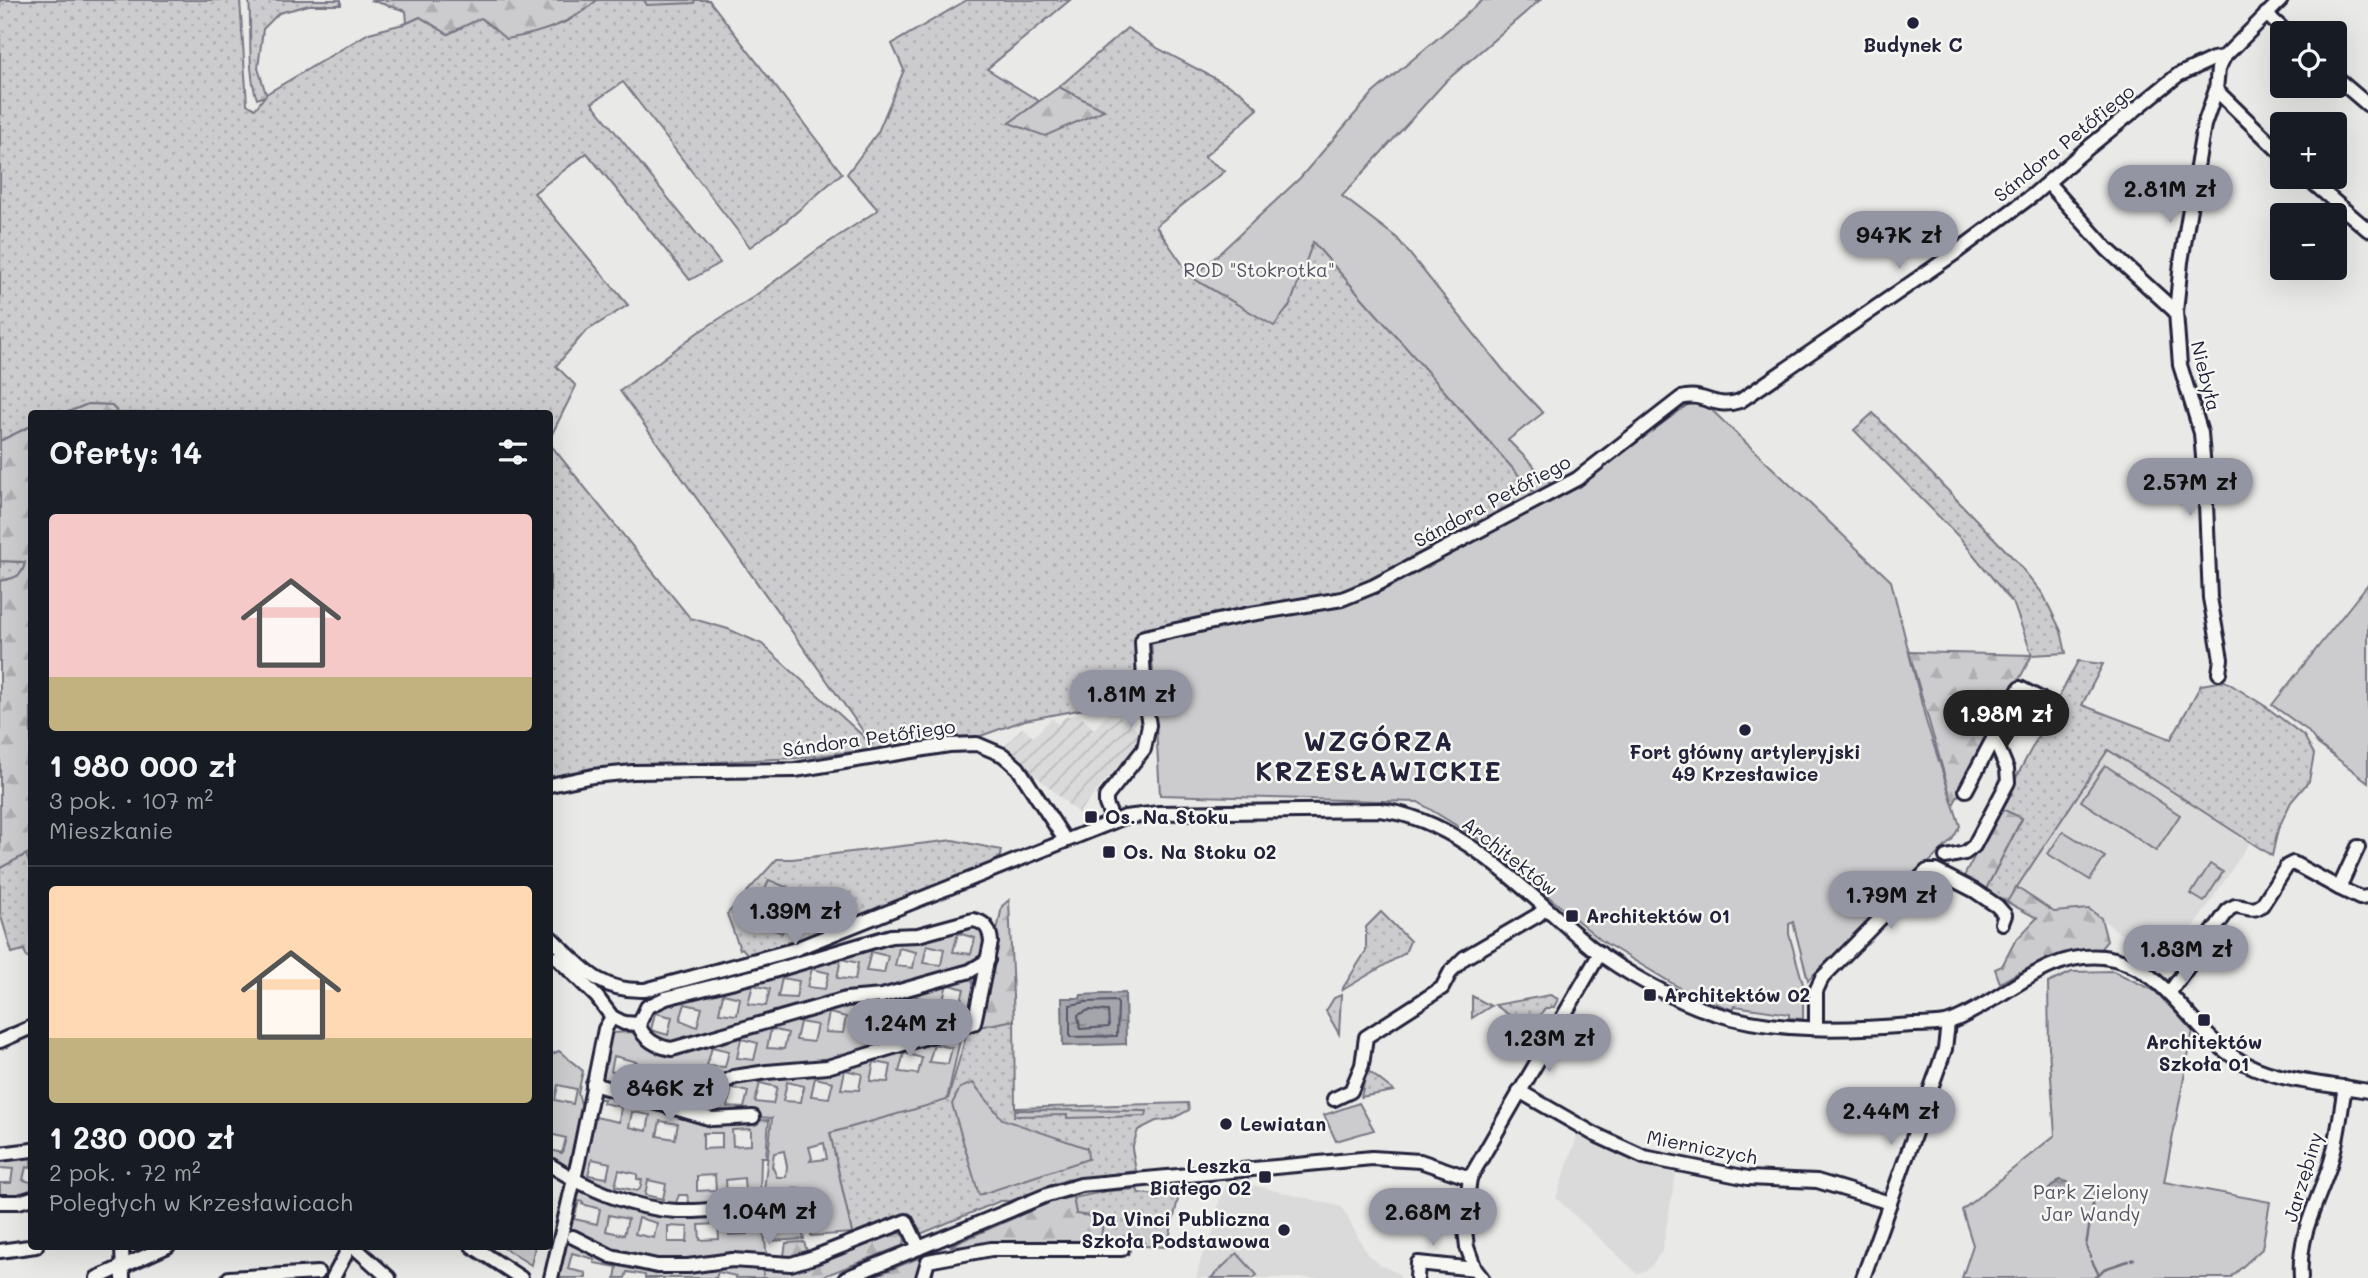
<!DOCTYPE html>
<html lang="pl">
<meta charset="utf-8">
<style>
body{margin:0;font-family:Mali,sans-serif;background:#242831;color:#f1f3f6;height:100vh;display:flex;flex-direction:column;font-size:26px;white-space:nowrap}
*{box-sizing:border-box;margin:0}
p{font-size:23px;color:#9ea1a6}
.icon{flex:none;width:38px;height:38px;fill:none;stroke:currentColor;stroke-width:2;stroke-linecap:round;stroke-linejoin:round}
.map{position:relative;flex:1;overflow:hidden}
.side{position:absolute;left:28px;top:410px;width:525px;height:840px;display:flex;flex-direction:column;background:#171b24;border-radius:7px;box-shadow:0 7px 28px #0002}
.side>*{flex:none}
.controls{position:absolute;left:2270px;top:21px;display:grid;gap:14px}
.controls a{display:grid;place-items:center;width:77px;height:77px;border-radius:7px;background:#171b24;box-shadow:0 7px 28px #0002;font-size:35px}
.price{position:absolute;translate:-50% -60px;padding:0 16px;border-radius:24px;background:#9495a2;color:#111;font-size:23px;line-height:46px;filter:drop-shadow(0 2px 4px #0008)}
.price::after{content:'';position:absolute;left:50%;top:42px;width:21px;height:16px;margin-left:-10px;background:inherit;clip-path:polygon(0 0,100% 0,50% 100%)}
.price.selected{background:#222;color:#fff}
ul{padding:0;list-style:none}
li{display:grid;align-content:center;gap:14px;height:371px;padding:0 21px}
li+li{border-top:2px solid #363941}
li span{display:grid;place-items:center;height:217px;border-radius:7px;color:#555}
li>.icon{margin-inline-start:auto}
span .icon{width:126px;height:126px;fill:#fffc;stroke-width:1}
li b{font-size:30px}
h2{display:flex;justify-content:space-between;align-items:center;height:84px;padding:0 21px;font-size:30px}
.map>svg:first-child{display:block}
.built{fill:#dadada}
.industrial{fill:url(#industrial-furrows)}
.grass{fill:url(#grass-dots);stroke:#777784;stroke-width:2}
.forest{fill:url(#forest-firs);stroke:#777784;stroke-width:2}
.green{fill:#ccccce;stroke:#777784;stroke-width:2;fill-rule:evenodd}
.water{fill:url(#water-ripples);stroke:#71717f;stroke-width:2}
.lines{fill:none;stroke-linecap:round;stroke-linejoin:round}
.shore{stroke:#565668;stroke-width:2}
.stream{stroke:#71717f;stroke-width:2.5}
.minor-casing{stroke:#22223b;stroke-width:18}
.minor{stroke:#f6f6f2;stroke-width:12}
.poi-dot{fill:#22223b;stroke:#f6f6f2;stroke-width:2.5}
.labels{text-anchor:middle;stroke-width:5;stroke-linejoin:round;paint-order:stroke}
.poi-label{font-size:19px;font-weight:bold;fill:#22223b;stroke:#f6f6f2;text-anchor:start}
.street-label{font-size:19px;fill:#22223b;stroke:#f6f6f2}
.park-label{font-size:19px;fill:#555567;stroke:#f6f6f2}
.district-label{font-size:26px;font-weight:bold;letter-spacing:2px;fill:#22223b;stroke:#f6f6f2}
</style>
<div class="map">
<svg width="2368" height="1278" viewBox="0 0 2368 1278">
<defs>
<pattern id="industrial-furrows" width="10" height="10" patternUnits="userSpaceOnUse" patternTransform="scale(1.75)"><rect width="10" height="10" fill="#dadada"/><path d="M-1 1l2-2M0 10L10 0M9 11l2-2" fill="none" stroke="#bbbbbc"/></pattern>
<pattern id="grass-dots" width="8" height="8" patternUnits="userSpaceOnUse" patternTransform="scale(1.75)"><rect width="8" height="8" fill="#ccccce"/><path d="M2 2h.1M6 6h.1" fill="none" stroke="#afafb2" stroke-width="1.8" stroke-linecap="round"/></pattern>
<pattern id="forest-firs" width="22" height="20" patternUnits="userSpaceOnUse" patternTransform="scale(1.75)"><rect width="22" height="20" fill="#ccccce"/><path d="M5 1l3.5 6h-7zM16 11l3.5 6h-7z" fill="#afafb2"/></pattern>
<pattern id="water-ripples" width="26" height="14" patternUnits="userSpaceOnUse" patternTransform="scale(1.75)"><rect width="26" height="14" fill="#a5a5ac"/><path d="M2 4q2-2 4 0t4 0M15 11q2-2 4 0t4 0" fill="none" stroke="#86868d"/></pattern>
</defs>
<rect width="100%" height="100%" fill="#e9e9e7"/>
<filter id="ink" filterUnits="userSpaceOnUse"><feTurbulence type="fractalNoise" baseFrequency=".0143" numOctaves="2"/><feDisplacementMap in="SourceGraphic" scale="14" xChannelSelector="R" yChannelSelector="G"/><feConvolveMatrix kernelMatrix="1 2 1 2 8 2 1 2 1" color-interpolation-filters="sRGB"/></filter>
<g filter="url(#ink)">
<g class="built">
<polygon points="2108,750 2250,842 2166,969 2089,909 2055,913 2016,887"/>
<polygon points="1578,1133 1640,1164 1676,1174 1662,1251 1650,1268 1638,1274 1556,1198"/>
<polygon points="1248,1179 1248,1184 1342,1207 1367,1254 1380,1265 1398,1273 1401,1278 1196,1278 1202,1256 1215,1228 1219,1202 1228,1181"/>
</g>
<polygon class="industrial" points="1112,709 1144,736 1078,813 1004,747 1022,728 1033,737 1052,718 1058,724 1065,717 1078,714 1094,729"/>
<g class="grass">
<path d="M0 0H240L247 104 255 109 265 96 257 99C247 72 252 31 249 0H341V5H309L279 13 263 29 258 68 266 94 369 33 407 23 420 17 448 34 481 17 550 28 568 21 597 0H709L842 173 785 222 750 247 623 82 592 103 720 263 690 280 587 153 534 193 628 305 585 332 556 366 576 386 550 438V413H118L111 405 88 404 66 413H32L31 426 0 441Z"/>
<polygon points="967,0 1070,0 987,69 1039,101 1010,123 1103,110 1059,87 1127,28 1159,49 1241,92 1258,109 1204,157 1225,171 1156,226 1192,278 1274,325 1290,305 1312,241 1537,496 1353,591 1137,633 1143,705 1105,705 1025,720 975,738 798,758 694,763 569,773 550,777 550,444 690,618 728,629 762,644 873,745 620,391 697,333 752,298 817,250 878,210 847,174 878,132 904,70 892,44"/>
<polygon points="1873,413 2016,561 2043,594 2061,631 2066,653 2032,655 2014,605 1961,539 1854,430"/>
<path d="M0 561 25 562C23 577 14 578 0 581Z"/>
<polygon points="2078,661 2103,664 2082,705 2171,739 2201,685 2225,681 2265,706 2304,736 2314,754 2309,781 2291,802 2278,829 2272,856 2108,750 2007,902 1985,891 2022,819 2000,808"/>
<polygon points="953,840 1001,850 999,862 850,922 842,914 846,914 846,905 798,908 799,923 843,925 791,945 748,955 742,948 740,949 727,914 777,859 792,859"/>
<polygon points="26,854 31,868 31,957 27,958 24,950 12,953 0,913 0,868"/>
<polygon points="1381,912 1410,941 1405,953 1341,991 1366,951 1366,927"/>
<polygon points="1341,995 1339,1034 1326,1011 1334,998"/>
<polygon points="1550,995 1558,999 1554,1007 1544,1009 1532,1031 1495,1005"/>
<polygon points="1472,996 1491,1006 1472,1018"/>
<polygon points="1014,1020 1015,1108 1188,1103 1189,1110 1172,1119 1156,1121 1138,1130 1132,1149 1136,1171 1066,1180 1011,1201 1000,1201 918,1235 908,1217 855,1238 852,1233 830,1133 948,1099 968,1029"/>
<polygon points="1367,1070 1394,1091 1361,1097"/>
<polygon points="1165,1186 1181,1186 1167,1247 1096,1244 1090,1216 1076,1215 1073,1198 1107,1191 1137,1189 1139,1193 1156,1195"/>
</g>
<g class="forest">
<path d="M370 0H597C572 23 539 34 506 39L481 18 448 34 420 17 407 23 406 11Z"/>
<polygon points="644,0 695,0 694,3 647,5"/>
<polygon points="1059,87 1104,110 1045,136 1009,123"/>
<polygon points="88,404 111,405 118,413 66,413"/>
<path d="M31 426V852L0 868V581C13 578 23 578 25 562L0 561V441Z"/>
<polygon points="1909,652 2032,655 1953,805"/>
<polygon points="2000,808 2022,818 1985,891 1963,878"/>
<polygon points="2016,887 2054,912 2089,909 2101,918 2107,941 2098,952 2024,976 2019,972 2000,983 1995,969 2002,966 2015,941 2037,918 2007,902"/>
<polygon points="1009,900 1014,1020 968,1029 978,1026 1002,906"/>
<polygon points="1073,1197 1076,1214 1090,1216 1103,1221 1101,1238 1096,1244 990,1242 971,1247 950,1246 1055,1200"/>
<polygon points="898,1231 905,1238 904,1245 819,1278 763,1278 763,1269 792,1269"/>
<polygon points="804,1242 808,1254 792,1260 784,1255 786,1243"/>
<polygon points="921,1257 923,1259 919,1278 870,1278"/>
</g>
<g class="green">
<polygon points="1483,0 1540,0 1446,81 1342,196 1397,238 1508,376 1543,413 1508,440 1555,488 1537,496 1313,242 1290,305 1274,326 1193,278 1300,178 1373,93"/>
<polygon points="1698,397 1891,581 1926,721 1960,826 1952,840 1808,980 1793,922 1789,924 1789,934 1803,984 1803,1019 1789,1018 1789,1014 1735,1006 1733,1010 1690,994 1602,941 1480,840 1418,802 1160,795 1151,640 1363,599 1573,490"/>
<polygon points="2368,584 2368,782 2318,744 2307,730 2272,705"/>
<polygon points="2105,765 2180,815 2156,851 2081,801"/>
<polygon points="2063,831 2105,857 2090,880 2048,854"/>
<polygon points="2210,864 2223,872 2204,902 2191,894"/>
<polygon points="769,880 798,892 782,933 752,921"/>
<path d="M969 923 980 926C988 941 987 953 973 964L877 992 674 1043 660 1040 645 1032 644 1021 653 1007 851 950ZM958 933 975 938 971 954 953 952ZM927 945 944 949 941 965 923 963ZM899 948 916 952 913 968 895 966ZM871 952 888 956 884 973 866 971ZM841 959 858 963 855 980 837 978ZM812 969 829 973 825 989 807 987ZM782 978 799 981 796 998 778 997ZM753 985 770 989 766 1006 748 1004ZM723 994 740 998 737 1015 719 1013ZM685 1004 702 1008 697 1027 680 1020ZM655 1013 672 1017 668 1035 651 1030Z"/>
<polygon points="2113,971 2155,991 2193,1031 2164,1182 2270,1202 2262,1249 2230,1278 1962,1278 1973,1245 1962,1210 2055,1135 2049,1048 2048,983 2072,972"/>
<path d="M970 977C978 989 974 1013 962 1021L819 1064 702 1090 687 1106 600 1079 612 1033 631 1032 655 1049 842 1004 850 1005 852 1002ZM947 984 964 989 960 1005 942 1004ZM916 997 933 1001 930 1017 912 1016ZM886 1006 904 1010 900 1027 882 1025ZM858 1010 875 1014 871 1031 853 1029ZM829 1013 846 1017 843 1033 825 1032ZM800 1022 817 1025 813 1042 796 1040ZM771 1029 788 1033 784 1049 767 1048ZM741 1039 758 1043 754 1060 737 1058ZM712 1047 729 1051 725 1067 707 1066ZM614 1056 637 1062 636 1065 632 1064 629 1076 611 1071ZM641 1072 659 1077 656 1091 637 1087ZM669 1080 687 1084 684 1099 665 1096Z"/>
<path d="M947 1035H961L947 1100 830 1133 852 1233 811 1236 801 1188H794L804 1239 770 1241 764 1191 772 1118 709 1114 702 1110C714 1073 793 1074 826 1071H836L837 1068 854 1062 866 1063 867 1058 887 1053 895 1055 897 1050ZM934 1044 952 1048 948 1064 929 1062ZM904 1053 922 1058 918 1074 899 1072ZM874 1062 891 1065 888 1082 870 1081ZM845 1070 862 1074 859 1090 841 1089ZM815 1078 833 1082 829 1098 811 1096ZM787 1082 804 1086 801 1102 783 1101ZM760 1083 777 1087 773 1104 755 1102ZM732 1088 748 1092 744 1108 727 1107ZM824 1143 827 1159 810 1161 812 1158 809 1147ZM784 1151 787 1166 786 1177H777L772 1166 774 1153ZM794 1210 796 1228 777 1230 775 1212Z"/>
<path d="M559 1051 583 1071 578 1093 582 1108 569 1166 561 1167 550 1160V1150L562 1153 566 1138 550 1134V1055ZM558 1085 576 1089 573 1104 555 1100Z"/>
<polygon points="973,1083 1002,1119 1087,1148 1088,1159 979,1195 952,1104 960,1088"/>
<path d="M598 1090 710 1122 769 1120 766 1157H761L760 1200 690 1205 687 1195H679L675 1205 640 1201 581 1178 579 1176ZM599 1099H604L603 1103 621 1107 619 1122 595 1117ZM632 1112 650 1115 647 1131 629 1127ZM660 1121 678 1124 675 1139 657 1136ZM751 1129V1145L733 1146 732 1130ZM722 1133V1148L703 1149V1133ZM592 1159 610 1163 607 1178 588 1175ZM619 1170 637 1174V1179L642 1180 640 1189 637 1191 615 1186ZM715 1175 716 1190 697 1191V1176ZM744 1178 745 1194 727 1195 726 1180ZM648 1180 666 1184 663 1199 645 1195Z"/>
<polygon points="1359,1103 1374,1130 1336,1141 1324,1115"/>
<polygon points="1015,1110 1147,1111 1146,1116 1067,1118 1067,1115 1014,1116"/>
<polygon points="31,1154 31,1168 26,1167 23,1180 31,1182 31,1193 0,1199 0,1183 11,1183 13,1169 0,1168 0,1158"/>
<path d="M579 1188 617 1204 761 1210 767 1257C726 1253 685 1265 644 1259 617 1254 594 1240 570 1228ZM579 1201 583 1202 582 1204 600 1209 597 1224 574 1219ZM609 1215 628 1219 624 1235 606 1231ZM639 1218 657 1223 654 1238 635 1234ZM747 1219 748 1234 729 1235 728 1220ZM718 1224 719 1239 700 1240 699 1225ZM668 1226 688 1227 687 1242H668Z"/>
<polygon points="567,1242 619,1263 727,1264 763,1269 763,1278 736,1278 736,1276 718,1272 716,1278 645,1278 645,1275 627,1272 625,1278 615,1278 617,1267 594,1263 594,1259 572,1253 568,1269 586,1273 586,1278 559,1278"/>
<polygon points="501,1246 535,1246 531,1265"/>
<polygon points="1237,1253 1257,1275 1254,1278 1211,1278"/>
</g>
<g class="water">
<polygon points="1125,993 1126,1044 1063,1046 1062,998 1080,998 1081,995"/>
<polygon points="2059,1180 2068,1182 2069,1188 2055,1198 2049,1189"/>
</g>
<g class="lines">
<g class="shore">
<polygon points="1116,1001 1118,1004 1117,1036 1070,1037 1070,1005 1086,1002"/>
<polygon points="1089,1010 1108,1011 1109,1027 1080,1029 1078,1015"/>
</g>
<g class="stream">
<polyline points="2091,1257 2086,1246 2096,1185"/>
<polyline points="2131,1260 2134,1259"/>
<polyline points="2092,1261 2098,1273"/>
<polyline points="2095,1278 2104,1269 2128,1261"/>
</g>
<defs>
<g id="minor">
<polyline points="2266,14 2287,33"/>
<polyline points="2334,76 2368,105"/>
<polyline points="2216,90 2282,154"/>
<polyline points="2306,177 2368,230"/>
<polyline points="2048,183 2107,249 2176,312"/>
<polyline points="2219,673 2221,659 2210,598 2205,481 2201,433 2180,365 2176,312 2181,262 2204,125 2216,90 2218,69 2224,57 2281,0"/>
<polyline points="550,785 593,776 633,772 795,770 949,745 977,744 1003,755 1018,768 1065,840"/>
<polyline points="1966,790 2020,688 2043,700"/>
<path d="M1113 821 1106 804V797L1144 749 1149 725 1145 700 1142 641 1144 637 1245 615 1342 599 1374 586 1577 479 1681 398C1704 391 1712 410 1740 401L1955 253 2033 195 2083 152 2178 75 2213 59 2224 57"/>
<polyline points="1946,857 1965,853 1974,846 2008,782 2007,769 1994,738"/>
<polyline points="2339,888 2360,898 2368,897"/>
<path d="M550 937C582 967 598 992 645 990L793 950 1125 817 1159 813 1379 810C1462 818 1529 897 1591 947 1623 972 1675 1001 1714 1013 1776 1033 1849 1030 1913 1025 1925 1024 1941 1026 1952 1021 2002 1002 2045 951 2103 957 2165 964 2187 1027 2234 1057 2272 1082 2324 1083 2368 1091"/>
<path d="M557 958 597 997 612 1017 624 1023 639 1024C642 1039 658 1047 672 1049L846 999 882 996 970 971 988 960"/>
<path d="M2170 992 2229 909 2235 906C2246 906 2252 913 2262 905L2287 866 2293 863 2339 888 2358 847"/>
<path d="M639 1024 647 1007 666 998 763 974 891 936 918 935 973 920C986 922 990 930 991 942L974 1023 827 1067 767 1072 734 1077 706 1092 695 1113"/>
<polyline points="1816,1027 1816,991 1822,978 1927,871 1936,871 1975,891 1997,906 2005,915 2002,923"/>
<polyline points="0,1041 32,1027"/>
<polyline points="593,1084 712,1119 753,1117"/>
<polyline points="1519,1091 1594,1134 1644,1157 1748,1178 1817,1181 1890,1203"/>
<polyline points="1334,1099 1351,1091 1362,1065 1366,1037 1442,988 1451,971 1464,958 1538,915 1545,908"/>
<polyline points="0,1154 32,1150"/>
<path d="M550 1165C586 1188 633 1209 677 1211 704 1212 732 1208 759 1206"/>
<polyline points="0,1202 19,1202 32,1198"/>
<polyline points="573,1237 611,1256 657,1266 688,1266 732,1260 791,1264 814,1257 906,1221 919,1248"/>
<polyline points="122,1246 123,1278"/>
<polyline points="353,1246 389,1278"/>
<polyline points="472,1246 521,1278"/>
<polyline points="0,1251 36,1246"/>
<polyline points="97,1278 168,1246"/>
<polyline points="229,1278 318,1273"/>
<polyline points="333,1278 350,1246"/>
<polyline points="551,1278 578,1162 605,1029 612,1017"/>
<polyline points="846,1278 1047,1195 1081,1185 1372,1158 1420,1161 1470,1178"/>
<polyline points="923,1278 928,1261 991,1249 1122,1249"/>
<polyline points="1417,1278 1418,1263 1475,1269"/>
<polyline points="1482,1278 1475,1269 1467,1247 1464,1221 1470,1178 1600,953"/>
<polyline points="1863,1278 1945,1049 1948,1023"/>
<path d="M2301 1278C2298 1235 2316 1206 2329 1168 2338 1142 2340 1114 2345 1087"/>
</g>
</defs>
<use href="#minor" class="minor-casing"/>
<use href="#minor" class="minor"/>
</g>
</g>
<g class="poi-dot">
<circle cx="1913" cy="23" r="7"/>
<circle cx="1745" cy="730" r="7"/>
<rect x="1084" y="810" width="14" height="14" rx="3.5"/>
<rect x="1102" y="845" width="14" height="14" rx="3.5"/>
<rect x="1565" y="909" width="14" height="14" rx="3.5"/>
<rect x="1643" y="988" width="14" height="14" rx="3.5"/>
<rect x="2197" y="1013" width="14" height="14" rx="3.5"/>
<circle cx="1226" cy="1124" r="7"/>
<rect x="1258" y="1170" width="14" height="14" rx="3.5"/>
<circle cx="1284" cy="1230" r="7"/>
</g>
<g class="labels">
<g class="poi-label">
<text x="1913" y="52" text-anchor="middle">Budynek C</text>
<text x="1745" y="759" text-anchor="middle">Fort główny artyleryjski<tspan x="1745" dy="22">49 Krzesławice</tspan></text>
<text x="1105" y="824">Os. Na Stoku</text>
<text x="1123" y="859">Os. Na Stoku 02</text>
<text x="1586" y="923">Architektów 01</text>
<text x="1664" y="1002">Architektów 02</text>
<text x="2204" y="1049" text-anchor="middle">Architektów<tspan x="2204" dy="22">Szkoła 01</tspan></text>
<text x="1240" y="1131">Lewiatan</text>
<text x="1251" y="1173" text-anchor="end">Leszka<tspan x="1251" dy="22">Białego 02</tspan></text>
<text x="1270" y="1226" text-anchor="end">Da Vinci Publiczna<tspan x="1270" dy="22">Szkoła Podstawowa</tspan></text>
</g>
<g class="street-label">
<text transform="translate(2064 143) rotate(-39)" y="7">Sándora Petőfiego</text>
<text transform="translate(2206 376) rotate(76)" y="7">Niebyła</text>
<text transform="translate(1492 501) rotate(-28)" y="7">Sándora Petőfiego</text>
<text transform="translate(869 738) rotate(-8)" y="7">Sándora Petőfiego</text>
<text transform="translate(1510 856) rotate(38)" y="7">Architektów</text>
<text transform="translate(1702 1147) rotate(11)" y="7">Mierniczych</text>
<text transform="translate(2303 1177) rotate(-73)" y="7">Jarzębiny</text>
</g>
<g class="park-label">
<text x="1259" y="277">ROD "Stokrotka"</text>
<text x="2091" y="1199">Park Zielony<tspan x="2091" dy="22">Jar Wandy</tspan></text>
</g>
<g class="district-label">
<text x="1379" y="751">WZGÓRZA<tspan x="1379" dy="30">KRZESŁAWICKIE</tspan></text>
</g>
</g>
</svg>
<div class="controls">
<a><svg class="icon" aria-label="locate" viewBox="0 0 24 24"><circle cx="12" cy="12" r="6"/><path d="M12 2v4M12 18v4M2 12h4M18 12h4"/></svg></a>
<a>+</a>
<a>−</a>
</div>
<b class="price" style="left:2170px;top:225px">2.81M zł</b>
<b class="price" style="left:1899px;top:271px">947K zł</b>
<b class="price" style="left:2190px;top:518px">2.57M zł</b>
<b class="price" style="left:1131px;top:730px">1.81M zł</b>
<b class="price selected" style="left:2006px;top:750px">1.98M zł</b>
<b class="price" style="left:1891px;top:931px">1.79M zł</b>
<b class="price" style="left:795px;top:947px">1.39M zł</b>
<b class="price" style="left:2186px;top:985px">1.83M zł</b>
<b class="price" style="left:910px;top:1059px">1.24M zł</b>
<b class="price" style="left:1549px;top:1074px">1.23M zł</b>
<b class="price" style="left:670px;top:1124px">846K zł</b>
<b class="price" style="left:1891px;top:1147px">2.44M zł</b>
<b class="price" style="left:769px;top:1247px">1.04M zł</b>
<b class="price" style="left:1433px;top:1248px">2.68M zł</b>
<section class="side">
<h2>Oferty: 14<svg class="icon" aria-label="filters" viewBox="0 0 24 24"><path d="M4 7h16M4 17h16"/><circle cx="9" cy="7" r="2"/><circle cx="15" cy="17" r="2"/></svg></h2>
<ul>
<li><span style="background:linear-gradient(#f6c9c9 75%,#c2b280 0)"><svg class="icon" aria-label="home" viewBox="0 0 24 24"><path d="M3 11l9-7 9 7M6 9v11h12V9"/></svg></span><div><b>1 980 000 zł</b><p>3 pok. · 107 m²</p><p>Mieszkanie</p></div></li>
<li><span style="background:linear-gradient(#ffd9b3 70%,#c2b280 0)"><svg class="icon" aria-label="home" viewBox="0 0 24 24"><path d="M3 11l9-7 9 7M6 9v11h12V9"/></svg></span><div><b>1 230 000 zł</b><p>2 pok. · 72 m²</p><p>Poległych w Krzesławicach</p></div></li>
</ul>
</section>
</div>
